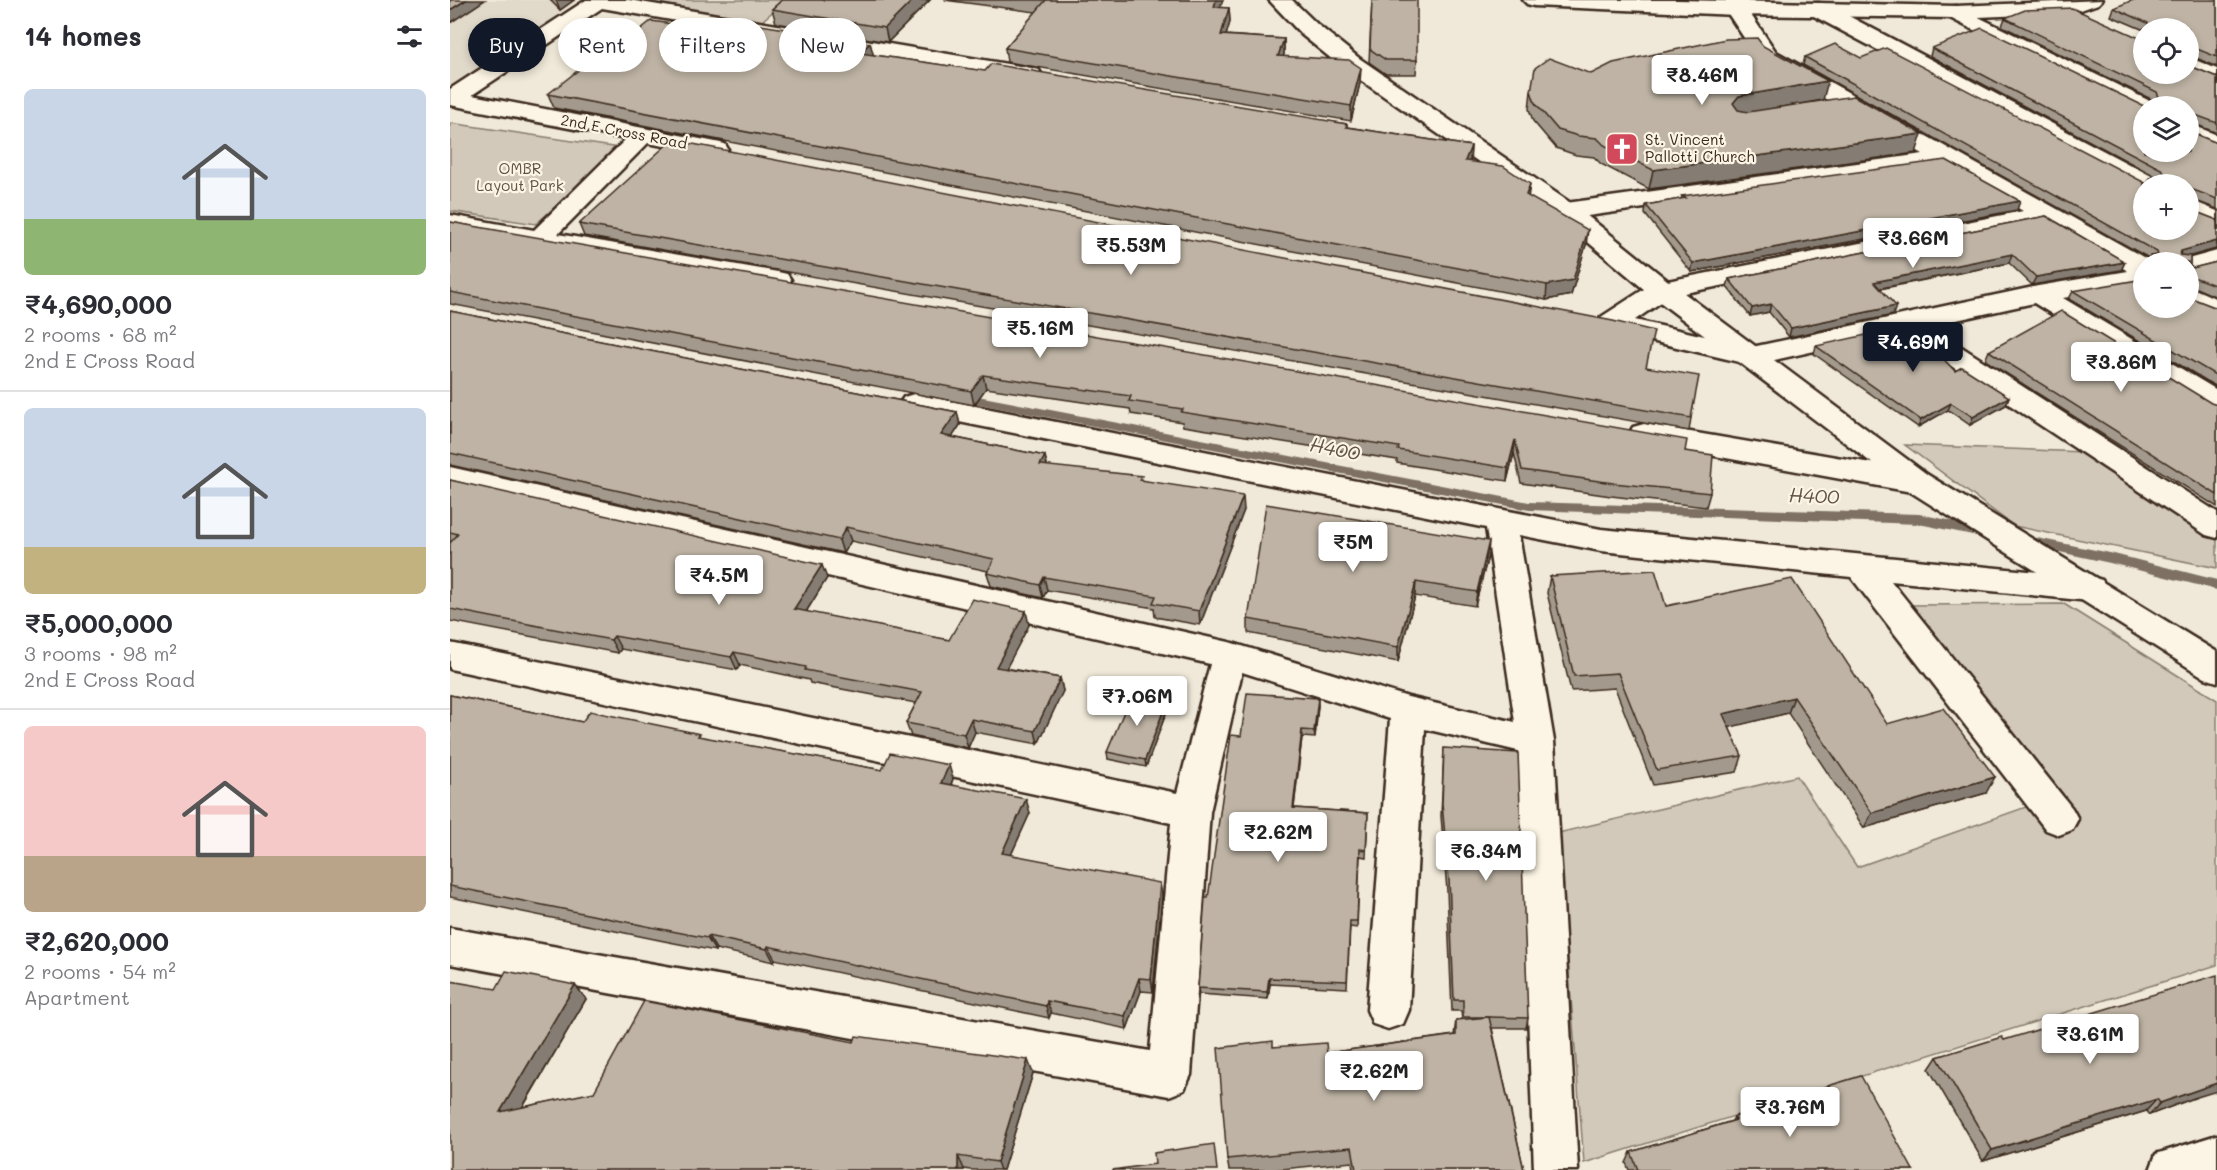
<!DOCTYPE html>
<meta charset="utf-8">
<style>
body{margin:0;font-family:Mali,sans-serif;background:#f7f7f7;color:#2b2b33;height:100vh;display:flex;flex-direction:column;font-size:22px;white-space:nowrap}
*{box-sizing:border-box;margin:0}
p{font-size:20px;color:#7c7c81}
.icon{flex:none;width:33px;height:33px;fill:none;stroke:currentColor;stroke-width:2;stroke-linecap:round;stroke-linejoin:round}
.map{position:relative;flex:1;overflow:hidden}
.drawer{display:flex;flex-direction:column;background:#fff;width:450px}
.drawer>*{flex:none}
.hud{position:absolute;left:18px;top:18px;width:570px;height:54px;display:flex;gap:12px}
.controls{position:absolute;left:1683px;top:18px;display:grid;gap:12px}
.controls a{display:grid;place-items:center;width:66px;height:66px;border-radius:50%;background:#fff;box-shadow:0 3px 9px #0003;font-size:30px}
.price{position:absolute;translate:-50% -51px;padding:0 14px;border-radius:6px;background:#fff;color:#222;font-size:20px;line-height:39px;filter:drop-shadow(0 2px 3px #0008)}
.price::after{content:'';position:absolute;left:50%;top:36px;width:18px;height:14px;margin-left:-9px;background:inherit;clip-path:polygon(0 0,100% 0,50% 100%)}
.price.current{background:#111827;color:#fff}
ul{padding:0;list-style:none}
li{display:grid;align-content:center;gap:12px;height:318px;padding:0 24px}
li+li{border-top:2px solid #e1e1e2}
li span{display:grid;place-items:center;height:186px;border-radius:9px;color:#555}
li>.icon{margin-inline-start:auto}
span .icon{width:108px;height:108px;fill:#fffc;stroke-width:1}
li b{font-size:26px}
h2{display:flex;justify-content:space-between;align-items:center;height:72px;padding:0 24px;font-size:26px}
.pill{padding:0 21px;border-radius:27px;background:#fff;box-shadow:0 3px 9px #0003;font-size:21px;line-height:54px}
.pill.current{background:#111827;color:#fff}
main{display:flex;flex:1;min-height:0}
.map>svg:first-child{display:block}
.built{fill:#e1d9c9}
.green{fill:#d2c9ba;stroke:#867a6c;stroke-width:1.5}
.lines{fill:none;stroke-linecap:round;stroke-linejoin:round}
.stream{fill:#7e7163;fill-rule:evenodd}
.minor-casing{stroke:#3b2a1e;stroke-width:5}
.tertiary-casing{stroke:#3b2a1e;stroke-width:5}
.minor{fill:#fcf5e5;fill-rule:evenodd}
.tertiary{fill:#fcf5e5;fill-rule:evenodd}
.wall{fill:#a39a8d;stroke:#3b2a1e;stroke-width:1.5}
.shaded-wall{fill:#857d73;stroke:#3b2a1e;stroke-width:1.5}
.building{fill:#beb3a4;stroke:#3b2a1e;stroke-width:1.5;fill-rule:evenodd}
.labels{text-anchor:middle;stroke-width:4.5;stroke-linejoin:round;paint-order:stroke}
.far-street-label{font-size:15px;fill:#3b2a1e;stroke:#fcf5e5}
.far-poi-label{font-size:15px;fill:#3b2a1e;stroke:#fcf5e5;text-anchor:start}
.far-park-label{font-size:15px;fill:#615245;stroke:#fcf5e5}
.water-label{font-size:20px;font-style:italic;fill:#625346;stroke:#fcf5e5}
</style>
<main>
<section class="drawer">
<h2>14 homes<svg class="icon" aria-label="filters" viewBox="0 0 24 24"><path d="M4 7h16M4 17h16"/><circle cx="9" cy="7" r="2"/><circle cx="15" cy="17" r="2"/></svg></h2>
<ul>
<li><span style="background:linear-gradient(#c9d6e8 70%,#8fb573 0)"><svg class="icon" aria-label="home" viewBox="0 0 24 24"><path d="M3 11l9-7 9 7M6 9v11h12V9"/></svg></span><div><b>₹4,690,000</b><p>2 rooms · 68 m²</p><p>2nd E Cross Road</p></div></li>
<li><span style="background:linear-gradient(#c9d6e8 75%,#c2b280 0)"><svg class="icon" aria-label="home" viewBox="0 0 24 24"><path d="M3 11l9-7 9 7M6 9v11h12V9"/></svg></span><div><b>₹5,000,000</b><p>3 rooms · 98 m²</p><p>2nd E Cross Road</p></div></li>
<li><span style="background:linear-gradient(#f6c9c9 70%,#b9a48a 0)"><svg class="icon" aria-label="home" viewBox="0 0 24 24"><path d="M3 11l9-7 9 7M6 9v11h12V9"/></svg></span><div><b>₹2,620,000</b><p>2 rooms · 54 m²</p><p>Apartment</p></div></li>
</ul>
</section>
<div class="map">
<svg width="1767" height="1170" viewBox="0 0 1767 1170">
<rect width="100%" height="100%" fill="#f0e9d9"/>
<filter id="ink" filterUnits="userSpaceOnUse"><feTurbulence type="fractalNoise" baseFrequency=".0167" numOctaves="2"/><feDisplacementMap in="SourceGraphic" scale="12" xChannelSelector="R" yChannelSelector="G"/><feConvolveMatrix kernelMatrix="1 2 1 2 8 2 1 2 1" color-interpolation-filters="sRGB"/></filter>
<g filter="url(#ink)">
<polygon class="built" points="0,0 128,0 5,91 0,90"/>
<g class="green">
<polygon points="172,0 336,0 312,21"/>
<polygon points="0,123 170,148 86,224 0,211"/>
<polygon points="1455,445 1635,452 1767,534 1767,568 1564,526"/>
<polygon points="1614,604 1767,700 1767,965 1134,1163 1108,833 1347,776 1407,867 1613,794 1460,605"/>
</g>
<g class="lines">
<g class="stream">
<polygon points="512,393 1079,502 1469,514 1537,528 1544,533 1537,538 1469,524 1079,510 508,400 506,397"/>
<polygon points="1573,535 1660,553 1767,580 1767,590 1660,563 1568,543 1566,540 1568,537"/>
</g>
<defs>
<g id="minor">
<polygon points="136,0 179,0 581,68 589,70 592,75 589,80 581,82 152,8 22,95 266,142 275,144 278,149 275,154 266,156 198,143 108,234 328,272 337,274 341,280 337,286 328,288 0,231 0,215 84,230 176,139 0,105 0,89"/>
<path d="M1276 0H1298L1297 9 1326 52 1702 262H1694V284L1613 298 1767 390V412L1757 410 1584 303 1479 326 1767 512V538L1756 535 1450 332 1302 365 1151 329 1147 323 1151 317 1202 284 1573 211 1493 166 1116 219 1107 216 1103 211 1107 206 1116 203 1473 154 1310 62 1275 9ZM1593 222 1678 271 1588 286 1302 347 1185 320 1220 296Z"/>
<polygon points="1368,3 1376,4 1707,179 1710,184 1694,184 1694,190 1689,189 1360,14 1357,9 1360,4"/>
<polygon points="1506,6 1702,102 1705,106 1694,106 1694,114 1686,112 1498,17 1495,12 1498,7"/>
<polygon points="1738,57 1767,69 1767,84 1738,73"/>
<polygon points="1738,123 1767,135 1767,151 1738,139"/>
<polygon points="1738,199 1767,211 1767,229 1738,216"/>
<polygon points="1767,251 1767,267 1738,274 1738,262 1727,262"/>
<polygon points="1738,286 1767,299 1767,318 1738,305"/>
<polygon points="464,394 1151,529 1640,577 1652,580 1657,589 1652,598 1640,601 1441,581 1622,808 1628,819 1622,830 1609,835 1596,830 1401,577 1151,551 1069,535 1104,741 1128,1170 1084,1170 1068,751 975,729 959,1010 953,1024 938,1029 923,1024 917,1010 940,719 792,672 760,812 741,1075 734,1090 719,1096 0,964 0,928 700,1051 721,823 0,669 0,643 727,793 760,664 0,489 0,467 779,642 958,697 1065,722 1036,528 454,411 449,404 454,397"/>
<polygon points="1194,424 1467,471 1478,475 1482,482 1478,489 1467,493 1183,441 1179,434 1183,427"/>
<polygon points="1767,1135 1767,1170 1700,1170 1706,1154"/>
</g>
<g id="tertiary">
<polygon points="819,0 842,0 868,25 909,58 1125,206 1222,284 1478,475 1767,652 1767,682 1755,678 1456,489 1202,296 1107,216 893,68 852,35"/>
<polygon points="1073,0 1227,0 1506,6 1652,0 1648,4 1622,13 1506,18 1286,15 1084,6 1077,4"/>
</g>
</defs>
<use href="#minor" class="minor-casing"/>
<use href="#tertiary" class="tertiary-casing"/>
<use href="#minor" class="minor"/>
<use href="#tertiary" class="tertiary"/>
</g>
<g class="wall">
<polygon points="100,0 124,0 110,10"/>
<polygon points="332,0 480,0 438,42 326,23 322,9"/>
<polygon points="494,0 773,0 770,8 779,8 780,22 776,35 834,39 834,54 833,56 910,83 901,121 557,62 555,48 586,12"/>
<polygon points="922,0 967,60 966,74 936,74 919,62"/>
<polygon points="1767,0 1767,67 1739,55 1740,66 1767,77 1767,133 1740,122 1740,132 1767,143 1767,209 1741,199 1741,210 1767,220 1767,249 1740,256 1740,266 1743,268 1767,262 1767,297 1741,286 1741,298 1767,308 1767,387 1619,299 1623,291 1694,308 1738,262 1697,262 1699,258 1353,65 1355,57 1411,58 1697,184 1709,178 1480,56 1482,48 1694,152 1738,106 1697,106 1700,100 1703,100 1552,26 1555,18 1694,74 1738,28 1694,28 1694,30 1661,16 1664,8"/>
<polygon points="294,34 420,43 423,55 897,124 897,127 1021,146 1020,162 1078,197 1136,245 1121,295 1096,300 104,108 98,94 154,58"/>
<polygon points="1313,46 1373,100 1312,110 1466,153 1199,189 1151,164 1144,157 1126,155 1106,148 1083,121 1079,109 1081,91 1141,74"/>
<polygon points="1232,196 1567,210 1241,272 1195,214 1196,205 1231,199"/>
<polygon points="1596,216 1675,262 1671,270 1582,285 1559,263 1430,289 1443,315 1339,337 1319,312 1300,316 1277,287 1279,279"/>
<polygon points="0,222 1235,451 1260,493 1256,507 1161,496 1071,483 1064,453 1057,481 947,463 947,460 733,426 732,422 681,414 680,409 536,388 524,405 0,304"/>
<polygon points="129,224 1196,367 1241,418 1239,431 134,236"/>
<polygon points="0,311 507,412 510,425 502,437 595,456 597,466 692,480 794,510 750,625 705,617 704,608 597,590 593,598 541,586 537,573 538,571 401,541 393,553 0,465"/>
<polygon points="1366,346 1505,371 1556,405 1520,425 1498,410 1468,427 1364,354"/>
<polygon points="1539,351 1767,405 1767,507 1535,360"/>
<polygon points="0,480 377,578 356,612 499,640 579,625 556,668 610,678 613,691 588,744 525,732 518,748 461,736 456,723 466,703 360,683 359,680 290,665 287,670 171,649 168,653 0,621"/>
<polygon points="1038,556 1025,606 965,596 948,662 798,633 798,619"/>
<polygon points="1100,576 1216,606 1437,724 1536,793 1414,828 1338,713 1279,727 1292,756 1287,772 1203,785 1165,688 1121,691 1097,593"/>
<polygon points="0,695 132,722 251,737 432,770 503,779 501,785 580,813 561,855 712,896 703,992 691,991 677,1029 601,1013 599,1018 325,959 324,962 266,949 265,951 214,941 0,897"/>
<polygon points="717,701 718,708 696,767 658,759 657,752"/>
<polygon points="868,705 865,738 852,737 844,808 918,813 916,857 910,856 907,928 900,927 897,988 820,984 818,999 749,994 748,988 758,898 791,736"/>
<polygon points="994,748 1078,1018 1076,1028 1042,1028 1074,1170 903,1170 902,1162 822,1170 779,1170 777,1159 823,1047 877,1053 1004,1035 1006,1020 1012,1020 1011,1011 1002,1011 997,891 991,816"/>
<polygon points="46,989 136,999 73,1107 404,1042 583,1073 553,1170 520,1170 514,1169 514,1170 0,1170"/>
<polygon points="1554,1040 1744,1098 1699,1115 1696,1111 1533,1161 1479,1069 1487,1057"/>
<polygon points="1358,1092 1463,1170 1179,1170 1176,1163 1181,1152 1282,1121 1284,1117 1356,1096"/>
</g>
<g class="shaded-wall">
<polygon points="16,0 35,0 0,23 0,10"/>
<polygon points="106,0 124,0 110,10"/>
<polygon points="463,0 480,0 438,42 435,28"/>
<polygon points="766,0 773,0 764,21 764,7"/>
<polygon points="779,8 780,22 772,49 771,35"/>
<polygon points="834,39 834,54 829,70 828,56"/>
<polygon points="420,43 424,57 410,53"/>
<polygon points="911,68 910,83 901,121 901,106"/>
<polygon points="1378,81 1373,100 1285,115 1283,103 1289,96"/>
<polygon points="1472,134 1466,153 1199,189 1203,170"/>
<polygon points="1021,146 1020,160 1014,175 1015,161"/>
<polygon points="1080,184 1078,199 1076,195"/>
<polygon points="1570,201 1567,210 1241,272 1243,263"/>
<polygon points="1138,230 1136,245 1121,295 1096,300 1097,285"/>
<polygon points="1767,241 1766,249 1726,260 1731,251"/>
<polygon points="1562,254 1559,263 1421,290 1424,282"/>
<polygon points="1675,262 1671,270 1582,285 1586,277"/>
<polygon points="1321,304 1319,312 1300,316 1302,308"/>
<polygon points="1446,306 1443,315 1339,337 1341,328"/>
<polygon points="533,375 536,388 524,405 521,391"/>
<polygon points="1559,397 1556,405 1520,425 1523,417"/>
<polygon points="1501,403 1498,410 1468,427 1471,420"/>
<polygon points="507,412 510,425 495,448 491,435"/>
<polygon points="1065,440 1064,453 1057,481 1058,468"/>
<polygon points="595,456 598,470 590,465"/>
<polygon points="793,496 794,510 750,625 749,611"/>
<polygon points="396,527 401,541 393,553 389,540"/>
<polygon points="1039,541 1038,556 1025,606 1027,592"/>
<polygon points="372,565 377,578 349,623 344,609"/>
<polygon points="594,577 597,590 593,598 590,585"/>
<polygon points="966,582 965,596 948,662 948,647"/>
<polygon points="576,611 579,625 550,680 546,667"/>
<polygon points="164,636 171,649 168,653 161,640"/>
<polygon points="284,652 290,665 287,670 281,657"/>
<polygon points="610,678 613,691 588,744 585,731"/>
<polygon points="1344,697 1338,713 1269,730 1273,714"/>
<polygon points="868,698 868,705 865,738 864,731"/>
<polygon points="717,701 718,708 696,767 695,760"/>
<polygon points="521,719 525,732 518,748 514,734"/>
<polygon points="852,730 852,737 843,815 843,808"/>
<polygon points="499,765 503,779 495,797 491,783"/>
<polygon points="1545,777 1536,793 1414,828 1422,813"/>
<polygon points="576,799 580,813 556,866 552,853"/>
<polygon points="710,883 712,896 703,992 701,979"/>
<polygon points="258,936 266,949 265,951 257,938"/>
<polygon points="318,946 325,959 324,962 317,949"/>
<polygon points="689,978 691,991 677,1029 675,1016"/>
<polygon points="819,978 820,984 818,999 817,992"/>
<polygon points="125,985 136,999 62,1125 50,1112"/>
<polygon points="597,1001 601,1013 599,1018 596,1006"/>
<polygon points="578,1060 583,1073 553,1170 550,1170 547,1162"/>
<polygon points="1767,1083 1767,1091 1744,1098 1699,1115 1710,1103"/>
<polygon points="1707,1099 1696,1111 1533,1161 1542,1150"/>
<polygon points="508,1156 514,1169 514,1170 508,1170"/>
</g>
<g class="building">
<polygon points="0,0 16,0 0,10"/>
<polygon points="332,0 463,0 435,28 322,9"/>
<polygon points="595,0 766,0 764,7 779,8 771,35 834,39 828,56 899,60 911,68 901,106 555,48 596,0"/>
<polygon points="922,0 967,0 967,60 936,60 920,49"/>
<path d="M1683 0H1767V57L1742 47 1739 49 1740 66 1767 77V123L1740 113V132L1767 143V199L1741 189V210L1767 220V241L1731 251 1730 255 1740 256V266L1743 268 1767 262V286L1741 276V298L1767 308V376L1623 291 1694 279V308H1738V262H1700V256L1708 255 1707 252 1355 57 1385 44 1411 58 1436 48 1697 184 1700 178 1715 177 1713 170 1482 48 1532 28 1694 106V152H1738V106H1699L1700 100H1710L1707 92 1555 18 1575 10 1622 8 1694 40V74H1738V28H1698V23L1664 8ZM1694 184H1738V230H1694Z"/>
<polygon points="201,21 294,34 305,24 420,43 410,53 535,71 541,64 897,124 896,127 1021,146 1015,161 1053,166 1080,184 1076,195 1138,230 1123,280 1097,285 98,94 145,57 154,58"/>
<polygon points="1307,38 1313,46 1378,81 1289,96 1283,103 1288,110 1298,112 1404,96 1472,134 1203,170 1154,145 1147,138 1128,136 1108,130 1085,103 1081,91 1085,68 1099,58 1141,74 1163,63 1276,39"/>
<polygon points="222,140 1163,321 1204,331 1196,367 1249,376 1241,418 129,224"/>
<polygon points="1496,160 1570,201 1243,263 1196,205 1236,198 1232,196"/>
<polygon points="1596,216 1675,262 1586,277 1562,254 1538,259 1424,282 1446,306 1341,328 1321,304 1302,308 1279,279"/>
<polygon points="0,222 1237,440 1235,451 1263,455 1260,493 1163,483 1072,470 1065,440 1058,468 948,450 949,447 731,412 733,409 679,401 681,396 602,385 533,375 521,391 0,292"/>
<polygon points="0,311 507,412 491,435 595,456 590,465 692,476 690,480 793,496 749,611 703,603 706,596 594,577 590,585 537,573 544,559 396,527 389,540 0,453"/>
<polygon points="1611,311 1761,403 1767,405 1767,495 1539,351"/>
<polygon points="1452,327 1483,348 1505,371 1512,367 1559,397 1523,417 1501,403 1471,420 1366,346"/>
<polygon points="0,480 372,565 344,609 499,640 522,599 576,611 546,667 610,678 585,731 521,719 514,734 456,723 472,692 355,670 356,667 284,652 281,657 164,636 161,640 0,609 0,543 8,534 0,532"/>
<polygon points="816,504 1039,541 1027,592 966,582 948,647 798,619"/>
<polygon points="1205,570 1216,606 1342,579 1437,724 1493,708 1545,777 1422,813 1344,697 1273,714 1292,756 1207,770 1168,673 1124,676 1100,576"/>
<polygon points="797,693 868,698 864,731 852,730 843,808 918,813 916,850 910,849 907,921 900,921 897,981 819,978 817,992 748,988 755,898 758,898 781,735 791,736"/>
<polygon points="0,695 132,722 140,711 250,734 248,736 432,770 440,753 499,765 491,783 576,799 552,853 710,883 701,979 689,978 675,1016 597,1001 596,1006 318,946 317,949 258,936 257,938 206,928 0,886"/>
<polygon points="681,695 717,701 695,760 657,752"/>
<polygon points="994,748 1068,753 1078,1018 1039,1017 1013,1017 1013,1000 1004,1000 999,879 992,804"/>
<polygon points="56,971 125,985 50,1112 144,1092 194,1001 404,1042 406,1036 578,1060 547,1162 508,1156 508,1170 0,1170 0,981 46,989"/>
<polygon points="1767,975 1767,1083 1710,1103 1707,1099 1542,1150 1487,1057 1552,1037 1554,1040"/>
<polygon points="1039,1017 1074,1170 906,1170 902,1147 777,1159 768,1048 823,1041 823,1047 876,1043 877,1053 1006,1035 1006,1020"/>
<polygon points="1411,1076 1463,1170 1188,1170 1181,1152 1286,1120 1284,1117 1359,1095 1358,1092"/>
<polygon points="764,1144 767,1170 662,1170 705,1164 704,1153"/>
</g>
</g>
<defs>
<symbol id="church-square" viewBox="-11 -11 22 22"><rect x="-9" y="-9" width="18" height="18" rx="4" fill="#d1495b" stroke="#fcf5e5"/><path d="M-1.2-6h2.4v3.5h3.3v2.4h-3.3V6h-2.4V-.1h-3.3v-2.4h3.3Z" fill="#fff"/></symbol>
</defs>
<g fill-rule="evenodd">
<use href="#church-square" x="1153" y="130" width="38" height="38"/>
</g>
<g class="labels">
<g class="far-street-label">
<text transform="translate(174 132) rotate(11)" y="5">2nd E Cross Road</text>
</g>
<g class="far-poi-label">
<text x="1195" y="145">St. Vincent<tspan x="1195" dy="17">Pallotti Church</tspan></text>
</g>
<g class="far-park-label">
<text x="70" y="174">OMBR<tspan x="70" dy="17">Layout Park</tspan></text>
</g>
<g class="water-label">
<text transform="translate(885 449) rotate(11)" y="7">H400</text>
<text transform="translate(1364 496) rotate(2)" y="7">H400</text>
</g>
</g>
</svg>
<div class="controls">
<a><svg class="icon" aria-label="locate" viewBox="0 0 24 24"><circle cx="12" cy="12" r="6"/><path d="M12 2v4M12 18v4M2 12h4M18 12h4"/></svg></a>
<a><svg class="icon" aria-label="layers" viewBox="0 0 24 24"><path d="M12 4l9 5-9 5-9-5zM3 14l9 5 9-5"/></svg></a>
<a>+</a>
<a>−</a>
</div>
<b class="price" style="left:1252px;top:106px">₹8.46M</b>
<b class="price" style="left:1463px;top:269px">₹3.66M</b>
<b class="price" style="left:681px;top:276px">₹5.53M</b>
<b class="price" style="left:590px;top:359px">₹5.16M</b>
<b class="price current" style="left:1463px;top:373px">₹4.69M</b>
<b class="price" style="left:1671px;top:393px">₹3.86M</b>
<b class="price" style="left:903px;top:573px">₹5M</b>
<b class="price" style="left:269px;top:606px">₹4.5M</b>
<b class="price" style="left:687px;top:727px">₹7.06M</b>
<b class="price" style="left:828px;top:863px">₹2.62M</b>
<b class="price" style="left:1036px;top:882px">₹6.34M</b>
<b class="price" style="left:1640px;top:1065px">₹3.61M</b>
<b class="price" style="left:924px;top:1102px">₹2.62M</b>
<b class="price" style="left:1340px;top:1138px">₹3.76M</b>
<div class="hud">
<a class="pill current">Buy</a>
<a class="pill">Rent</a>
<a class="pill">Filters</a>
<a class="pill">New</a>
</div>
</div>
</main>
